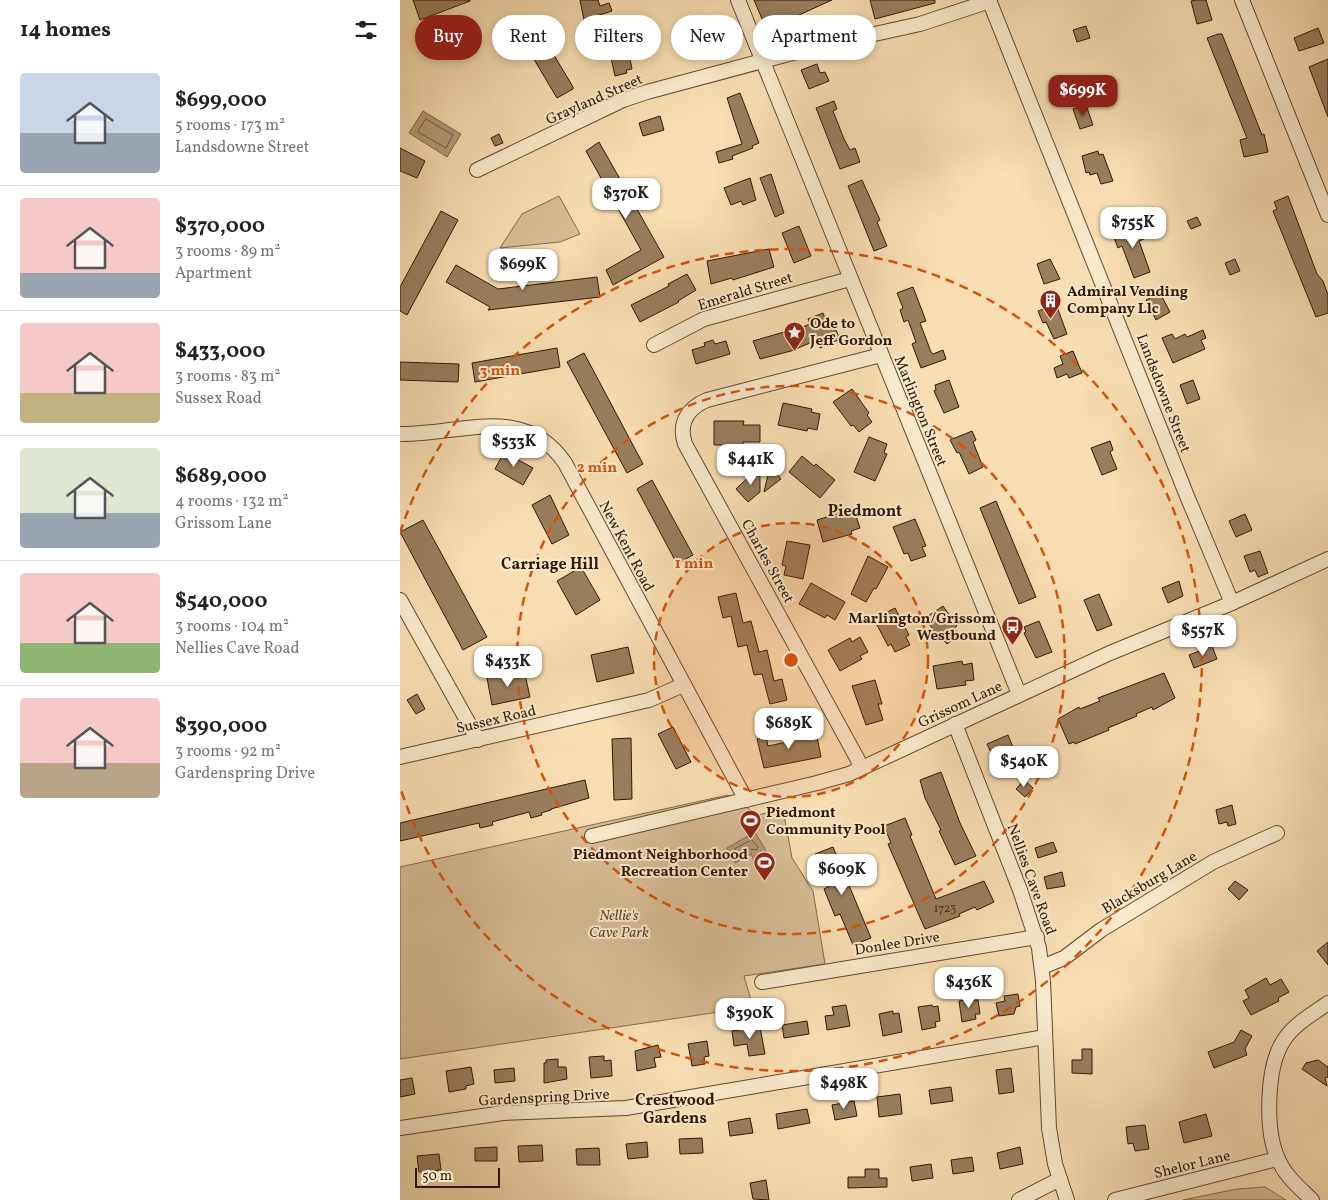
<!DOCTYPE html>
<meta charset="utf-8">
<style>
body{margin:0;font-family:Vollkorn,serif;background:#f2f2f2;color:#222;height:100vh;display:flex;flex-direction:column;font-size:19px;white-space:nowrap}
*{box-sizing:border-box;margin:0}
p{font-size:16px;color:#767676}
.icon{flex:none;width:28px;height:28px;fill:none;stroke:currentColor;stroke-width:2;stroke-linecap:round;stroke-linejoin:round}
.map{position:relative;flex:1;overflow:hidden}
.drawer{display:flex;flex-direction:column;background:#fff;width:400px}
.drawer>*{flex:none}
.hud{position:absolute;left:15px;top:15px;width:475px;height:45px;display:flex;gap:10px}
.scale{position:absolute;left:15px;bottom:12px;width:85px;box-sizing:border-box;padding-left:5px;border:2px solid #331602;border-top:0;font-size:14px;line-height:18px;white-space:nowrap;color:#331602;-webkit-text-stroke:4px #faeacd;paint-order:stroke}
.price{position:absolute;translate:-50% -42px;padding:0 11px;border-radius:10px;background:#fff;color:#222;font-size:16px;line-height:32px;filter:drop-shadow(0 1px 2px #0008)}
.price::after{content:'';position:absolute;left:50%;top:30px;width:15px;height:11px;margin-left:-8px;background:inherit;clip-path:polygon(0 0,100% 0,50% 100%)}
.price.current{background:#8f2418;color:#fff}
ul{padding:0;list-style:none}
li{display:flex;align-items:center;gap:15px;height:125px;padding:0 20px}
li+li{border-top:1px solid #e0e0e0}
li span{display:grid;place-items:center;flex:none;width:140px;height:100px;border-radius:5px;color:#555}
li>.icon{margin-inline-start:auto}
span .icon{width:60px;height:60px;fill:#fffc;stroke-width:1}
li b{font-size:21px}
h2{display:flex;justify-content:space-between;align-items:center;height:60px;padding:0 20px;font-size:21px}
.chip{padding:0 18px;border-radius:22px;background:#fff;box-shadow:0 2px 8px #0003;font-size:18px;line-height:45px}
.chip.current{background:#8f2418;color:#fff}
main{display:flex;flex:1;min-height:0}
.map>svg:first-child{display:block}
.green{fill:#d7bc94;stroke:#85694b}
.water{fill:#b59a76;stroke:#816548}
.lines{fill:none;stroke-linecap:round;stroke-linejoin:round}
.shore{stroke:#74583c;stroke-width:1}
.building{fill:#997e5e;stroke:#331602}
.minor-casing{stroke:#64482e;stroke-width:16}
.minor{stroke:#faeacd;stroke-width:14}
.ring{fill:none;stroke:#d6520b;stroke-width:2.5;stroke-dasharray:9 6}
.labels{text-anchor:middle;stroke-width:4;stroke-linejoin:round;paint-order:stroke}
.number-label{font-size:12px;fill:#4c3019}
.street-label{font-size:15px;fill:#331602;stroke:#faeacd}
.poi-label{font-size:15px;font-weight:bold;fill:#331602;stroke:#faeacd;text-anchor:start}
.park-label{font-size:15px;font-style:italic;fill:#64482e;stroke:#faeacd}
.neighbourhood-label{font-size:16px;font-weight:bold;fill:#331602;stroke:#faeacd}
.centre{fill:#d6520b;stroke:#faeacd;stroke-width:2.5}
.ring-label{font-size:15px;text-anchor:middle;font-weight:bold;fill:#d6520b;stroke:#faeacd;stroke-width:4;stroke-linejoin:round;paint-order:stroke}
</style>
<main>
<section class="drawer">
<h2>14 homes<svg class="icon" aria-label="filters" viewBox="0 0 24 24"><path d="M4 7h16M4 17h16"/><circle cx="9" cy="7" r="2"/><circle cx="15" cy="17" r="2"/></svg></h2>
<ul>
<li><span style="background:linear-gradient(#c9d6e8 60%,#9aa5b1 0)"><svg class="icon" aria-label="home" viewBox="0 0 24 24"><path d="M3 11l9-7 9 7M6 9v11h12V9"/></svg></span><div><b>$699,000</b><p>5 rooms · 173 m²</p><p>Landsdowne Street</p></div></li>
<li><span style="background:linear-gradient(#f6c9c9 75%,#9aa5b1 0)"><svg class="icon" aria-label="home" viewBox="0 0 24 24"><path d="M3 11l9-7 9 7M6 9v11h12V9"/></svg></span><div><b>$370,000</b><p>3 rooms · 89 m²</p><p>Apartment</p></div></li>
<li><span style="background:linear-gradient(#f6c9c9 70%,#c2b280 0)"><svg class="icon" aria-label="home" viewBox="0 0 24 24"><path d="M3 11l9-7 9 7M6 9v11h12V9"/></svg></span><div><b>$433,000</b><p>3 rooms · 83 m²</p><p>Sussex Road</p></div></li>
<li><span style="background:linear-gradient(#dfe7d0 65%,#9aa5b1 0)"><svg class="icon" aria-label="home" viewBox="0 0 24 24"><path d="M3 11l9-7 9 7M6 9v11h12V9"/></svg></span><div><b>$689,000</b><p>4 rooms · 132 m²</p><p>Grissom Lane</p></div></li>
<li><span style="background:linear-gradient(#f6c9c9 70%,#8fb573 0)"><svg class="icon" aria-label="home" viewBox="0 0 24 24"><path d="M3 11l9-7 9 7M6 9v11h12V9"/></svg></span><div><b>$540,000</b><p>3 rooms · 104 m²</p><p>Nellies Cave Road</p></div></li>
<li><span style="background:linear-gradient(#f6c9c9 65%,#b9a48a 0)"><svg class="icon" aria-label="home" viewBox="0 0 24 24"><path d="M3 11l9-7 9 7M6 9v11h12V9"/></svg></span><div><b>$390,000</b><p>3 rooms · 92 m²</p><p>Gardenspring Drive</p></div></li>
</ul>
</section>
<div class="map">
<svg width="928" height="1200" viewBox="0 0 928 1200">
<rect width="100%" height="100%" fill="#f8deb2"/>
<filter id="stains"><feTurbulence type="fractalNoise" baseFrequency=".004" numOctaves="4"/><feColorMatrix values="0 0 0 0 .2 0 0 0 0 .09 0 0 0 0 .02 0 0 0 .5 -.17"/></filter>
<radialGradient id="worn" r=".72"><stop offset=".6" stop-color="#630" stop-opacity="0"/><stop offset="1" stop-color="#630" stop-opacity=".3"/></radialGradient>
<g class="green">
<polygon points="159,196 180,234 160,242 100,248 122,214"/>
<polygon points="328,795 358,815 383,809 392,858 413,891 425,964 344,976 353,1007 0,1059 0,867"/>
<polygon points="865,1187 886,1200 783,1200 837,1189"/>
</g>
<g class="water">
<polygon points="23,111 61,134 47,157 9,133"/>
<polygon points="355,832 370,858 357,865 351,854 335,863 327,848"/>
</g>
<g class="lines">
<g class="shore">
<polygon points="26,119 53,135 46,148 18,132"/>
<polygon points="352,840 358,847 357,850 350,849 336,855 335,849"/>
</g>
</g>
<g class="building">
<polygon points="13,0 70,0 70,1 20,20"/>
<polygon points="180,0 198,0 200,6 209,3 212,11 184,20"/>
<polygon points="354,0 432,0 388,20 393,31 371,40"/>
<polygon points="470,0 535,0 535,3 475,19"/>
<polygon points="796,0 806,0 812,20 797,24 791,1"/>
<polygon points="686,26 690,38 677,42 673,30"/>
<polygon points="918,28 924,43 899,51 894,38"/>
<polygon points="320,34 323,49 311,53 306,39"/>
<polygon points="818,34 822,34 862,135 864,134 868,152 844,157 840,140 847,138 807,38"/>
<polygon points="148,45 173,87 173,89 157,98 132,56 132,54"/>
<polygon points="229,54 232,69 226,70 227,73 215,76 211,58"/>
<polygon points="928,59 928,117 909,67"/>
<polygon points="417,64 420,73 425,72 429,81 409,89 401,70"/>
<polygon points="340,93 359,143 352,146 353,148 332,156 333,159 319,163 316,152 342,144 327,98"/>
<polygon points="434,101 437,109 433,111 444,139 450,150 455,148 460,162 440,169 416,108"/>
<polygon points="686,105 693,125 680,129 673,109"/>
<polygon points="260,116 264,130 243,136 239,123"/>
<polygon points="99,134 103,143 95,146 91,138"/>
<polygon points="199,142 264,257 213,285 206,270 241,250 186,151"/>
<polygon points="0,148 25,161 17,178 0,171"/>
<polygon points="698,151 699,155 703,154 713,181 701,184 697,173 690,175 689,172 686,173 682,156"/>
<polygon points="371,174 384,213 375,217 360,178"/>
<polygon points="350,178 356,200 343,205 341,201 331,205 324,188"/>
<polygon points="462,180 480,220 477,222 487,246 474,251 448,186"/>
<polygon points="888,196 917,274 923,281 928,295 928,313 916,317 873,211 877,209 874,202"/>
<polygon points="41,211 58,220 7,315 0,311 0,287"/>
<polygon points="797,217 801,225 791,229 787,221"/>
<polygon points="738,223 744,239 739,241 750,272 734,278 722,246 718,248 713,235"/>
<polygon points="399,226 411,256 394,263 382,233"/>
<polygon points="369,249 374,267 333,280 332,278 311,284 307,261"/>
<polygon points="650,259 660,279 644,284 637,264"/>
<polygon points="835,259 840,271 830,275 825,263"/>
<polygon points="56,265 98,289 197,277 200,297 88,310 90,307 46,282"/>
<polygon points="287,274 296,290 278,301 279,302 240,322 231,305 269,286 268,284"/>
<polygon points="513,287 526,321 520,323 531,352 533,354 543,350 546,359 521,368 512,344 516,342 508,320 504,322 500,310 503,308 497,293"/>
<polygon points="760,293 770,312 756,320 746,300"/>
<polygon points="656,304 667,334 654,339 646,322 643,323 638,311"/>
<polygon points="423,313 429,328 434,326 440,339 420,348 417,340 391,351 360,359 353,341 384,332 385,334 410,324 408,319"/>
<polygon points="803,330 806,338 801,340 805,349 773,363 762,338 772,334 775,339 785,334 787,337"/>
<polygon points="313,340 315,344 326,341 330,354 296,364 292,350 305,346 304,343"/>
<polygon points="157,348 160,367 75,382 72,363"/>
<polygon points="673,351 682,373 669,378 667,374 657,378 654,368 663,364 660,356"/>
<polygon points="184,353 243,464 227,473 167,362"/>
<polygon points="0,362 59,364 58,382 0,380"/>
<polygon points="549,380 559,407 544,413 534,391 536,390 535,385"/>
<polygon points="793,380 800,399 787,404 780,385"/>
<polygon points="452,389 469,413 467,415 472,422 459,432 453,425 451,426 433,402"/>
<polygon points="383,403 412,409 411,412 420,414 417,430 408,428 407,431 378,425"/>
<polygon points="314,421 344,421 343,425 360,425 360,442 343,442 343,445 314,445"/>
<polygon points="572,431 576,440 573,442 583,467 569,474 559,452 557,453 550,440"/>
<polygon points="469,437 487,444 484,453 487,454 475,481 454,472"/>
<polygon points="710,441 713,450 710,452 717,469 702,475 691,448"/>
<polygon points="104,452 133,468 123,485 95,469"/>
<polygon points="402,456 414,466 416,464 435,480 420,498 389,472"/>
<polygon points="360,466 360,492 348,502 336,489"/>
<polygon points="370,466 381,479 364,492"/>
<polygon points="252,480 293,555 277,564 237,489"/>
<polygon points="150,495 169,535 152,544 132,505"/>
<polygon points="596,501 636,597 619,604 580,508"/>
<polygon points="446,511 447,515 455,513 460,528 451,531 452,534 423,542 417,520"/>
<polygon points="845,514 852,530 836,537 829,521"/>
<polygon points="515,519 526,546 522,547 526,556 511,561 508,553 504,554 493,527"/>
<polygon points="23,520 87,637 63,650 0,532"/>
<polygon points="387,541 410,545 403,579 384,575 386,566 382,565"/>
<polygon points="860,551 868,573 858,577 855,570 850,572 844,556"/>
<polygon points="468,556 488,567 476,589 474,588 466,602 451,594"/>
<polygon points="181,567 200,600 176,615 157,581"/>
<polygon points="779,581 783,596 768,603 762,588"/>
<polygon points="411,583 445,602 435,620 427,615 425,618 399,604"/>
<polygon points="336,593 343,623 351,621 359,652 367,650 374,681 382,679 387,700 370,704 362,674 354,675 347,645 338,647 331,616 323,618 318,597"/>
<polygon points="699,594 712,625 697,631 684,600"/>
<polygon points="543,606 557,626 554,628 559,635 547,644 541,637 539,638 525,618"/>
<polygon points="495,608 509,635 506,637 510,645 495,652 491,644 488,646 474,619"/>
<polygon points="639,621 652,652 636,658 624,633 626,632 624,627"/>
<polygon points="460,637 468,652 460,656 462,659 440,671 428,650 450,638 452,642"/>
<polygon points="812,646 817,659 794,668 789,655"/>
<polygon points="228,647 234,673 197,682 191,655"/>
<polygon points="562,661 563,665 572,663 574,680 565,681 566,685 537,689 533,666"/>
<polygon points="124,670 130,697 92,705 87,678"/>
<polygon points="764,673 775,698 753,710 752,707 736,714 737,716 708,728 709,730 675,744 674,742 669,744 658,719 679,707 680,709 700,701 698,698"/>
<polygon points="475,680 482,704 478,704 483,720 466,725 452,686"/>
<polygon points="17,694 25,709 16,714 7,700"/>
<polygon points="273,727 291,762 276,769 258,734"/>
<polygon points="400,730 403,740 417,737 421,757 364,768 357,739 366,737 368,746 387,742 385,734"/>
<polygon points="608,735 615,752 595,761 587,744"/>
<polygon points="231,738 232,799 214,800 212,739"/>
<polygon points="541,772 560,823 576,856 555,865 539,831 541,830 525,798 520,780"/>
<polygon points="185,780 189,798 151,809 151,810 141,813 142,815 131,818 129,812 92,822 93,825 80,828 79,823 0,841 0,823"/>
<polygon points="624,780 633,788 625,797 616,789"/>
<polygon points="832,805 836,824 828,826 827,822 819,824 816,810"/>
<polygon points="505,818 512,835 510,836 536,899 584,881 594,902 577,910 575,907 559,914 560,916 525,929 488,844 491,843 484,826"/>
<polygon points="653,842 657,852 638,858 635,848"/>
<polygon points="433,847 471,938 453,945 440,914 435,916 424,889 428,887 415,854"/>
<polygon points="662,872 665,886 647,889 644,877"/>
<polygon points="835,881 848,890 839,900 828,889"/>
<polygon points="928,942 928,965 917,951"/>
<polygon points="866,978 870,985 881,979 889,992 878,998 879,1001 851,1015 843,1001 849,998 845,990"/>
<polygon points="618,994 620,1006 616,1007 614,1014 599,1016 596,1003 605,1001 604,996"/>
<polygon points="573,998 573,1000 578,1000 580,1014 575,1014 576,1019 562,1022 559,1001"/>
<polygon points="446,1005 450,1026 427,1030 425,1016 434,1015 432,1007"/>
<polygon points="532,1005 533,1007 538,1006 540,1021 535,1022 536,1027 522,1030 518,1007"/>
<polygon points="493,1011 493,1014 499,1013 502,1032 483,1036 479,1014"/>
<polygon points="407,1021 409,1034 384,1038 382,1025"/>
<polygon points="360,1027 365,1054 349,1056 347,1044 334,1046 332,1031"/>
<polygon points="841,1030 852,1036 845,1049 847,1055 814,1068 808,1052 834,1042"/>
<polygon points="307,1041 309,1056 304,1057 305,1064 292,1066 288,1044"/>
<polygon points="258,1045 261,1057 254,1058 256,1067 237,1071 235,1051"/>
<polygon points="682,1049 692,1049 692,1074 672,1073 672,1060 682,1060"/>
<polygon points="204,1056 204,1061 211,1060 212,1076 191,1078 189,1057"/>
<polygon points="158,1059 158,1067 166,1067 167,1079 144,1083 144,1063 146,1063 146,1060"/>
<polygon points="918,1060 928,1067 928,1077 925,1078 927,1086 902,1069 906,1063"/>
<polygon points="71,1067 74,1084 66,1086 66,1089 49,1092 46,1071"/>
<polygon points="114,1068 115,1081 95,1083 94,1070"/>
<polygon points="611,1068 614,1092 599,1094 596,1070"/>
<polygon points="12,1078 15,1094 0,1097 0,1080"/>
<polygon points="551,1087 553,1101 531,1104 529,1090"/>
<polygon points="500,1094 502,1114 479,1117 477,1097"/>
<polygon points="454,1101 457,1116 435,1120 432,1105"/>
<polygon points="407,1109 410,1123 378,1129 376,1114"/>
<polygon points="806,1114 812,1136 784,1143 779,1122"/>
<polygon points="350,1118 353,1133 330,1136 328,1122"/>
<polygon points="745,1125 749,1149 735,1151 733,1143 728,1144 726,1127"/>
<polygon points="302,1138 303,1153 280,1154 279,1139"/>
<polygon points="247,1142 248,1157 228,1159 226,1144"/>
<polygon points="142,1145 143,1161 119,1162 118,1146"/>
<polygon points="97,1147 97,1161 75,1161 75,1148"/>
<polygon points="620,1147 623,1164 600,1169 597,1153"/>
<polygon points="199,1148 200,1165 177,1165 176,1149"/>
<polygon points="39,1154 41,1170 19,1172 17,1156"/>
<polygon points="572,1157 574,1171 553,1174 551,1160"/>
<polygon points="531,1164 533,1178 512,1181 510,1167"/>
<polygon points="465,1169 479,1169 479,1178 487,1178 487,1187 448,1188 448,1177 465,1177"/>
<polygon points="366,1180 369,1200 353,1199 350,1183"/>
</g>
<g class="lines">
<defs>
<g id="minor">
<polyline points="338,0 619,694"/>
<polyline points="589,0 787,496 832,603"/>
<polyline points="842,0 928,215"/>
<polyline points="77,170 223,100 247,92 411,48 520,24 590,1"/>
<polyline points="254,345 304,319 450,279"/>
<path d="M0 434C59 435 124 403 165 463L346 800"/>
<polyline points="0,600 78,740"/>
<polyline points="555,724 620,890 639,948 643,981 649,1128 655,1164 667,1200"/>
<polyline points="0,757 249,700 283,685"/>
<path d="M460 769 458 760 285 444C278 423 288 408 307 400L481 355"/>
<polyline points="192,836 417,783 449,774 710,653 832,603 928,559"/>
<polyline points="642,967 664,958 701,930 813,862 877,833"/>
<polyline points="362,982 637,937"/>
<polyline points="0,1128 103,1113 226,1108 645,1037"/>
<polyline points="619,1200 660,1179"/>
<polyline points="715,1200 877,1159"/>
<path d="M912 1200C900 1188 885 1176 878 1159 865 1131 866 1066 884 1040 894 1024 913 1014 928 1003"/>
</g>
</defs>
<use href="#minor" class="minor-casing"/>
<use href="#minor" class="minor"/>
</g>
<circle cx="391" cy="660" r="137" fill="#d6520b" fill-opacity=".12"/>
<g class="ring">
<circle cx="391" cy="660" r="137"/>
<circle cx="391" cy="660" r="274"/>
<path d="M0 533A411 411 0 1 1 0 787"/>
</g>
<defs>
<symbol id="building-pin" viewBox="-11 -11 22 30"><path d="M0 17L-7.5 6A9.5 9.5 0 1 1 7.5 6Z" fill="#8f2418" stroke="#faeacd"/><path d="M-4-6H4V6H1V3H-1V6H-4ZM-2.5-4.3h1.7v1.8h-1.7ZM.8-4.3h1.7v1.8H.8ZM-2.5-1h1.7V.8h-1.7ZM.8-1h1.7V.8H.8Z" fill="#fff"/></symbol>
<symbol id="sight-pin" viewBox="-11 -11 22 30"><path d="M0 17L-7.5 6A9.5 9.5 0 1 1 7.5 6Z" fill="#8f2418" stroke="#faeacd"/><path d="M0-6L1.8-2.2L6-1.7L2.9 1.2L3.7 5.4L0 3.3L-3.7 5.4L-2.9 1.2L-6-1.7L-1.8-2.2Z" fill="#fff"/></symbol>
<symbol id="bus-pin" viewBox="-11 -11 22 30"><path d="M0 17L-7.5 6A9.5 9.5 0 1 1 7.5 6Z" fill="#8f2418" stroke="#faeacd"/><path d="M-5-6H5V4H4V6H2V4H-2V6H-4V4H-5ZM-3.5-4V0h7V-4ZM-3.5 1.2v1.5H-2V1.2ZM2 1.2v1.5H3.5V1.2Z" fill="#fff"/></symbol>
<symbol id="stadium-pin" viewBox="-11 -11 22 30"><path d="M0 17L-7.5 6A9.5 9.5 0 1 1 7.5 6Z" fill="#8f2418" stroke="#faeacd"/><path d="M0-5a6.5 5 0 1 0 0 10a6.5 5 0 1 0 0-10ZM-3.5-1.8h7v3.6h-7Z" fill="#fff"/></symbol>
</defs>
<g fill-rule="evenodd">
<use href="#building-pin" x="638" y="288" width="25" height="34"/>
<use href="#sight-pin" x="382" y="320" width="25" height="34"/>
<use href="#bus-pin" x="600" y="614" width="25" height="34"/>
<use href="#stadium-pin" x="338" y="808" width="25" height="34"/>
<use href="#stadium-pin" x="352" y="850" width="25" height="34"/>
</g>
<g class="labels">
<g class="number-label">
<text x="545" y="912">1723</text>
</g>
<g class="street-label">
<text transform="translate(194 99) rotate(-24)" y="5">Grayland Street</text>
<text transform="translate(345 291) rotate(-17)" y="5">Emerald Street</text>
<text transform="translate(764 393) rotate(69)" y="5">Landsdowne Street</text>
<text transform="translate(521 411) rotate(68)" y="5">Marlington Street</text>
<text transform="translate(227 546) rotate(62)" y="5">New Kent Road</text>
<text transform="translate(368 561) rotate(61)" y="5">Charles Street</text>
<text transform="translate(560 704) rotate(-25)" y="5">Grissom Lane</text>
<text transform="translate(96 719) rotate(-13)" y="5">Sussex Road</text>
<text transform="translate(632 879) rotate(70)" y="5">Nellies Cave Road</text>
<text transform="translate(749 882) rotate(-31)" y="5">Blacksburg Lane</text>
<text transform="translate(497 943) rotate(-9)" y="5">Donlee Drive</text>
<text transform="translate(144 1097) rotate(-3)" y="5">Gardenspring Drive</text>
<text transform="translate(792 1164) rotate(-14)" y="5">Shelor Lane</text>
</g>
<g class="poi-label">
<text x="667" y="296">Admiral Vending<tspan x="667" dy="17">Company Llc</tspan></text>
<text x="410" y="328">Ode to<tspan x="410" dy="17">Jeff Gordon</tspan></text>
<text x="596" y="623" text-anchor="end">Marlington/Grissom<tspan x="596" dy="17">Westbound</tspan></text>
<text x="366" y="817">Piedmont<tspan x="366" dy="17">Community Pool</tspan></text>
<text x="348" y="859" text-anchor="end">Piedmont Neighborhood<tspan x="348" dy="17">Recreation Center</tspan></text>
</g>
<g class="park-label">
<text x="219" y="920">Nellie's<tspan x="219" dy="17">Cave Park</tspan></text>
</g>
<g class="neighbourhood-label">
<text x="465" y="516">Piedmont</text>
<text x="150" y="569">Carriage Hill</text>
<text x="275" y="1105">Crestwood<tspan x="275" dy="18">Gardens</tspan></text>
</g>
</g>
<circle cx="391" cy="660" r="8" class="centre"/>
<g class="ring-label">
<text x="100" y="375">3 min</text>
<text x="197" y="472">2 min</text>
<text x="294" y="568">1 min</text>
</g>
<rect width="100%" height="100%" filter="url(#stains)"/>
<rect width="100%" height="100%" fill="url(#worn)"/>
</svg>
<div class="scale">50 m</div>
<b class="price current" style="left:683px;top:117px">$699K</b>
<b class="price" style="left:226px;top:220px">$370K</b>
<b class="price" style="left:733px;top:249px">$755K</b>
<b class="price" style="left:123px;top:291px">$699K</b>
<b class="price" style="left:114px;top:468px">$533K</b>
<b class="price" style="left:351px;top:486px">$441K</b>
<b class="price" style="left:803px;top:657px">$557K</b>
<b class="price" style="left:108px;top:688px">$433K</b>
<b class="price" style="left:389px;top:750px">$689K</b>
<b class="price" style="left:624px;top:788px">$540K</b>
<b class="price" style="left:442px;top:896px">$609K</b>
<b class="price" style="left:569px;top:1009px">$436K</b>
<b class="price" style="left:350px;top:1040px">$390K</b>
<b class="price" style="left:444px;top:1110px">$498K</b>
<div class="hud">
<a class="chip current">Buy</a>
<a class="chip">Rent</a>
<a class="chip">Filters</a>
<a class="chip">New</a>
<a class="chip">Apartment</a>
</div>
</div>
</main>
